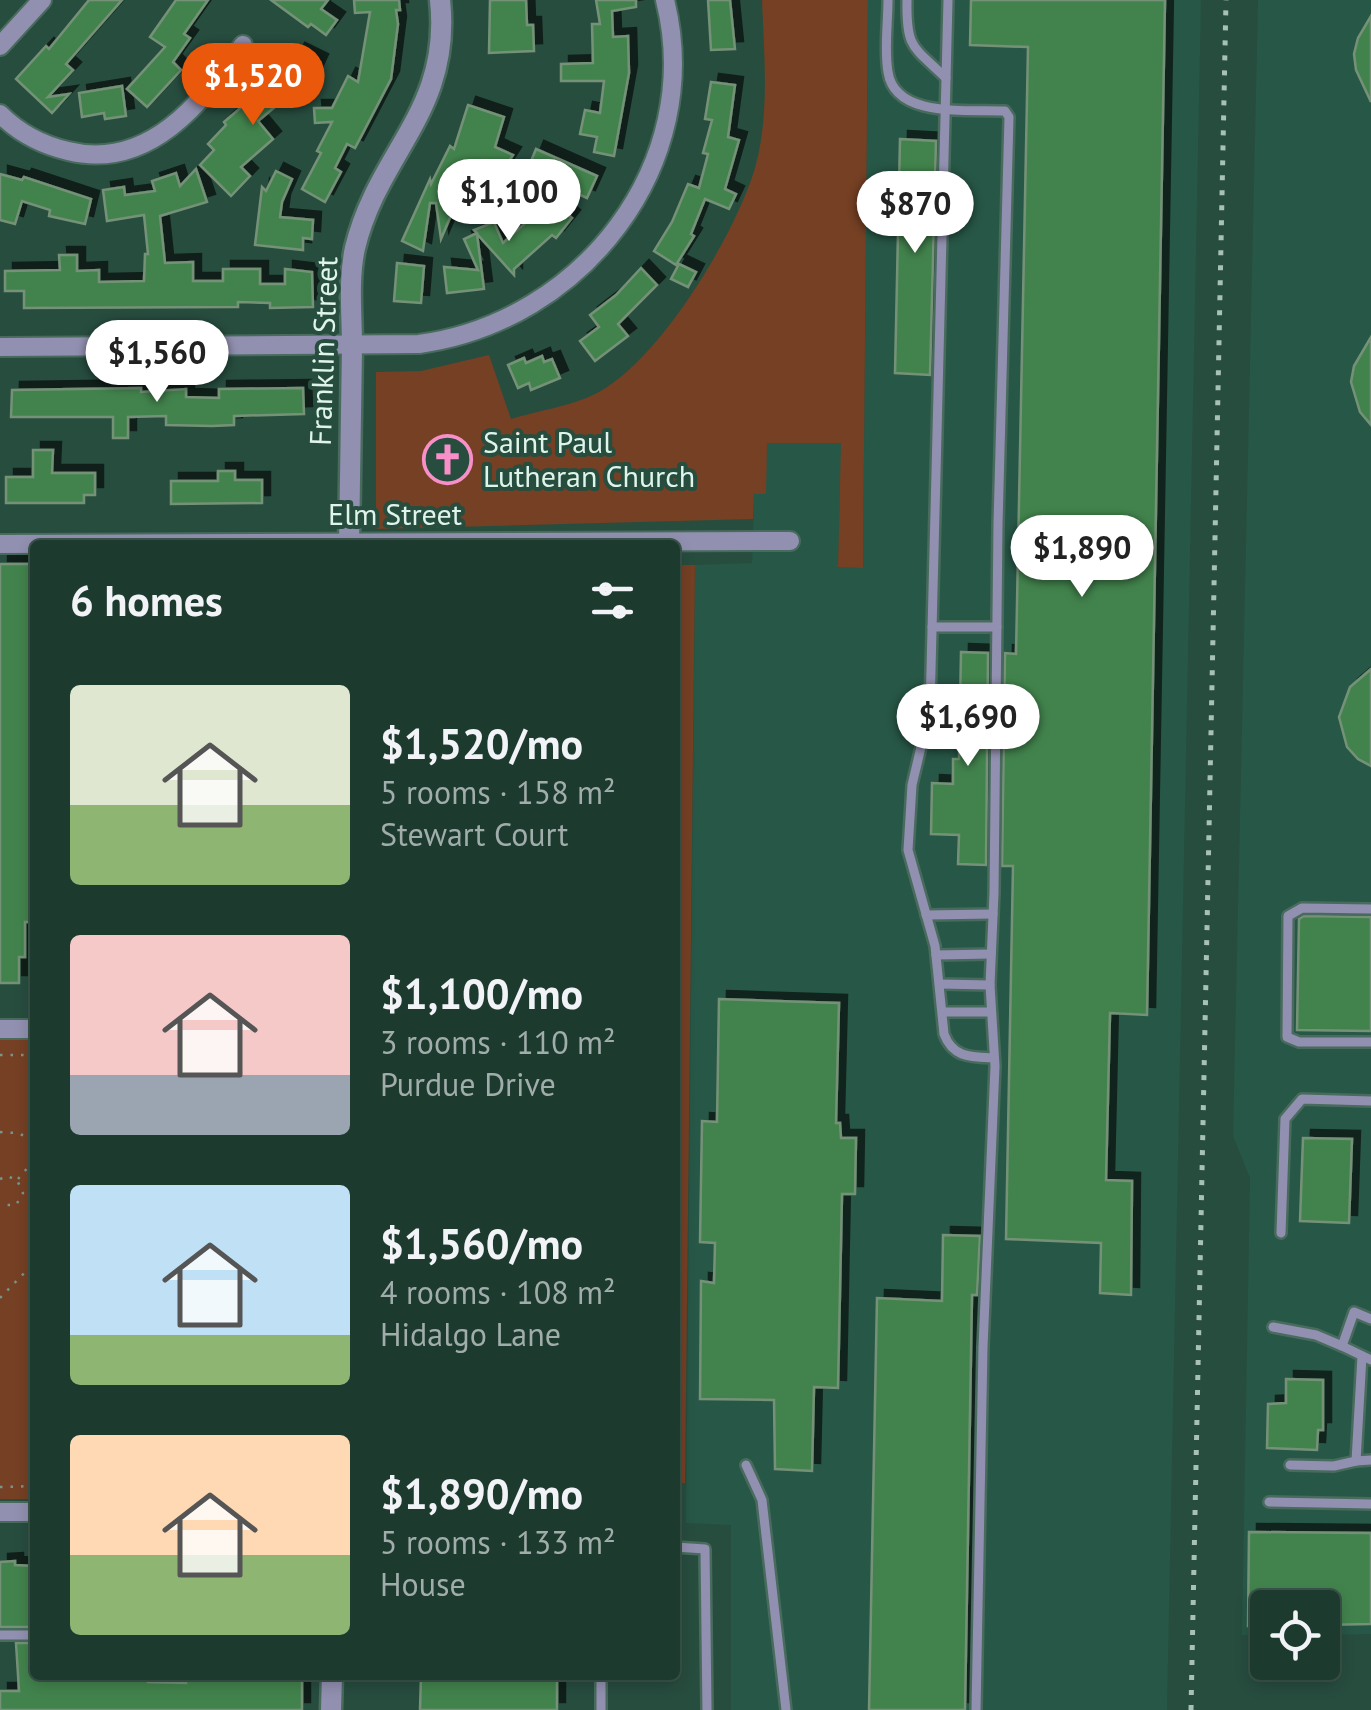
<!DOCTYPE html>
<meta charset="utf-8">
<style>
body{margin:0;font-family:"PT Sans",sans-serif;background:#254137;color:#f1f3f6;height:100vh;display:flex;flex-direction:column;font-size:38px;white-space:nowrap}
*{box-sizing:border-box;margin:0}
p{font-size:32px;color:#a0adaa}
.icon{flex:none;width:55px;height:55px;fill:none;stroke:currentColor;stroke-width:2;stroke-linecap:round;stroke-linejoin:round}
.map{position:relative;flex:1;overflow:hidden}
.details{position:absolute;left:30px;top:540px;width:650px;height:1140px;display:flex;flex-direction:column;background:#1d3a2f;border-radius:10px;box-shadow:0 5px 15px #0003,0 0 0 2px #3b544b}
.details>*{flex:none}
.buttons{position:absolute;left:1250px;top:1590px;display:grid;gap:20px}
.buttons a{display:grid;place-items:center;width:90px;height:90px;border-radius:10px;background:#1d3a2f;box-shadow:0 5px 15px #0003,0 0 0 2px #3b544b;font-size:50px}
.price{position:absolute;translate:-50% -85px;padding:0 22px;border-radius:35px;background:#fff;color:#222;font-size:32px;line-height:65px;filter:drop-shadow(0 2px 5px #0008)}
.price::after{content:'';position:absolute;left:50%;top:60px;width:30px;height:22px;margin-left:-15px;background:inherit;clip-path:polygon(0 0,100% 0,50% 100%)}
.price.active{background:#ea580c;color:#fff}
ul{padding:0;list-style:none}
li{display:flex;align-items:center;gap:30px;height:250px;padding:0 40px}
li span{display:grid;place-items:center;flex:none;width:280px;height:200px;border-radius:10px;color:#555}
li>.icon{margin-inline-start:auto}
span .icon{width:120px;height:120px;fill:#fffc;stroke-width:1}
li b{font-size:42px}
h2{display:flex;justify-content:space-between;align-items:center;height:120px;padding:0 40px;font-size:42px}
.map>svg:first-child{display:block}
.built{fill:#275746}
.green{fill:#754024}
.building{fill:#43834d;stroke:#759278;stroke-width:2.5;filter:url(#shadow)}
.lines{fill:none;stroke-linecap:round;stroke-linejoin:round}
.service-casing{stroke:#486b5e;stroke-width:14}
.minor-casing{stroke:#486b5e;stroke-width:22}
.tertiary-casing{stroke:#486b5e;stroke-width:25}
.path{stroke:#78968b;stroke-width:2.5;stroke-dasharray:2.5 8;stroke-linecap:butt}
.service{stroke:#9290b0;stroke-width:9}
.minor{stroke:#9290b0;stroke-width:18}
.tertiary{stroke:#9290b0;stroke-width:20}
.rail{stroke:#a7c1b7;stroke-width:5;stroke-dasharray:5 10;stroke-linecap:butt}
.labels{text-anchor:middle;stroke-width:8;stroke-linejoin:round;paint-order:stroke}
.street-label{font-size:30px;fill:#dff4eb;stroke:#274d3f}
.poi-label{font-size:30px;fill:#dff4eb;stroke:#274d3f;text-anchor:start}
</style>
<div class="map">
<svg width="1371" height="1710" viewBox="0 0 1371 1710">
<defs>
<filter id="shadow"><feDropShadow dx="8" dy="-8" stdDeviation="0" flood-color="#0009"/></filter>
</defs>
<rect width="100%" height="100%" fill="#274d3f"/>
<g class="built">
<polygon points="868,0 1201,0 1167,1710 731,1710 731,1525 686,1523 695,565 752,563 754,494 766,493 766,443 842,443 838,567 863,567"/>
<polygon points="1258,0 1371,0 1371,1634 1323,1635 1322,1608 1268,1608 1267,1635 1242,1635 1250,1178 1233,1136"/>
</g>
<g class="green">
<path d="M762 0H868L863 568 838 567 841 443H767L766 494H754L753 519 376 529V372L421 371 489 355 511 419C537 411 576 405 599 392 661 358 735 235 755 168 770 115 764 54 762 0Z"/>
<polygon points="675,565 695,565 685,1483 675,1483"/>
<rect x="0" y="1037" width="35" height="462"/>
</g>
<g class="building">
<polygon points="89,0 122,0 66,64 73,70 48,97 69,94 52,113 16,79 46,46 49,49"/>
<polygon points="176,0 208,0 184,34 190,38 173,62 181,70 147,107 127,89 165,47 150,37"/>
<polygon points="271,0 328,0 321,9 337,20 326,35 311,24 308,27"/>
<polygon points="354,0 399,0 400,10 396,10 398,24 391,79 355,148 347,144 335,168 341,172 325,202 302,189 321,153 317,151 332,122 315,123 314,108 332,108 348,76 358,82 370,12 355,13"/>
<polygon points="490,0 526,0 527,25 533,25 534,51 489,53"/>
<polygon points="596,0 636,0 636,7 612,11 613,37 628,36 629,73 614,156 594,152 597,137 580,134 585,110 600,113 604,81 561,81 561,64 593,63 592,24 600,24"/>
<polygon points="708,0 730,0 735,49 711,50"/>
<polygon points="971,0 1165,0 1147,1015 1110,1013 1106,1180 1132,1181 1131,1295 1100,1293 1101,1243 1006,1239 1013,866 1002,866 1005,653 1016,654 1028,47 970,45"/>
<polygon points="1371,16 1371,102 1356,70 1354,54 1358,38"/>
<polygon points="297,51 320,62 301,103 287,97 258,121 273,139 241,167 250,176 231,196 200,165 214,150 208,144 226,125 224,122 259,92 271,107"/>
<polygon points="711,82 735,85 728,137 739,140 725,189 736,194 729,209 705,199 691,234 694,236 676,265 654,251 672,222 688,184 699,188 708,154 703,153 712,120 705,119"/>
<polygon points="122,86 126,116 105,119 104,113 82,117 79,93"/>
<polygon points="468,105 504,117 495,147 513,155 504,169 483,160 469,187 460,183 446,210 452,213 441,239 436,203 430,203 423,251 402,241 430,179 431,184 450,146 454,149"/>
<polygon points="900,139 936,141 930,375 895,373"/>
<polygon points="536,149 597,176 587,198 527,171"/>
<polygon points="196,169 207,202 160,216 165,263 193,262 193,281 223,281 223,269 260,269 260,284 285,284 285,269 312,272 313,307 270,308 270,303 238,302 238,307 24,308 24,291 5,291 5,271 60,270 59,255 77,255 77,271 99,270 99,282 144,281 145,254 148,254 144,215 107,221 103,190 124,187 125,195 155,191 152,181 176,173 180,186"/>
<polygon points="276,171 292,179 282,202 280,217 313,220 312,239 303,238 303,250 255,245 262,187 266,191"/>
<polygon points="0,174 22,180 24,177 91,199 85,224 49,216 50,210 22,201 15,224 0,220"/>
<polygon points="543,194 572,218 556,238 552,235 514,269 514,275 477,234 484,289 447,293 444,267 478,270 464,239 477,233 474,230 494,222 503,243 531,218 526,213"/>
<polygon points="397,263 424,266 421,303 394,301"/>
<polygon points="679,264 696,272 688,287 671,279"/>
<polygon points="641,268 657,285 618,324 628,336 595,361 580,341 599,327 590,315 616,295"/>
<polygon points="1371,337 1371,425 1360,412 1351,382 1354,366"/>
<polygon points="542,356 544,362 552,359 560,378 531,390 529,383 518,388 508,365 524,358 526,363"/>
<polygon points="141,388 141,392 186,389 186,397 219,398 219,389 303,388 304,414 234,416 234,425 212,426 166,425 166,416 128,417 128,438 113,438 113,417 11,417 12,390"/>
<polygon points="33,450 53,450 52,473 95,473 95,495 84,495 84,503 6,503 6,477 33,477"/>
<polygon points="218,471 235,471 235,480 262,480 262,503 171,504 171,481 218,481"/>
<polygon points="0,564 35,564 35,922 25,922 25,957 19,957 19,983 0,983"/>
<polygon points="961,652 988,653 986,865 958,864 959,835 931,834 932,783 953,784 953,759 959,759"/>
<polygon points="1371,669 1371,766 1358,759 1347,747 1339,717 1350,687"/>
<polygon points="1304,916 1371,917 1371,1031 1297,1030 1299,919"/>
<polygon points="719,999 839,1003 836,1123 840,1123 841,1138 856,1138 855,1194 842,1194 838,1388 814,1387 812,1471 775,1469 774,1400 700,1399 701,1281 714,1283 715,1243 700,1242 702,1121 717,1122"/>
<polygon points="1303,1138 1352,1139 1349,1223 1300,1221"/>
<polygon points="943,1235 980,1236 977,1295 972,1295 965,1710 869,1710 877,1298 942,1301"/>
<polygon points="1286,1379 1323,1380 1323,1430 1318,1430 1317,1450 1267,1448 1268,1404 1286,1403"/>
<polygon points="1249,1532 1371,1533 1371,1624 1322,1625 1322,1608 1268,1608 1268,1626 1248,1626"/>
<polygon points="15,1561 15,1565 35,1566 35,1627 0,1627 0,1562"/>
<polygon points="16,1643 35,1643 35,1675 148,1676 148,1682 186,1683 185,1675 302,1681 302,1710 0,1710 0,1691 19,1691"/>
<polygon points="421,1675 557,1675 557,1710 420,1710"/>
</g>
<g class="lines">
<defs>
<g id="service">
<path d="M888 0C888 23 884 49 888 72 895 119 969 109 1005 111L1009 117 998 524 994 893 990 985 995 1066 983 1347 976 1710"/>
<path d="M907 0C906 49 913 46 946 78"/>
<path d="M948 0 930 709 912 785 908 850 935 946 944 1034C953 1058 971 1057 994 1058"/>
<polyline points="932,627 997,627"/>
<polyline points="1371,909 1302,908 1288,916 1287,1037 1299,1042 1371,1042"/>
<polyline points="926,915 993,914"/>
<polyline points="936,955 991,954"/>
<polyline points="940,984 990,985"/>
<polyline points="943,1012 991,1012"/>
<polyline points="1281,1233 1285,1119 1302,1099 1371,1101"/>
<polyline points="1371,1319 1354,1312 1342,1346 1371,1360"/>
<polyline points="1273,1327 1316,1335 1342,1346"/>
<polyline points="1362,1356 1356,1461 1371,1460"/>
<polyline points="746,1465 762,1500 786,1710"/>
<polyline points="1290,1465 1334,1466 1356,1461"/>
<polyline points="1269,1502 1371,1504"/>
<polyline points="675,1547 705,1549 707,1710"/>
<polyline points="0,1635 35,1635"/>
<polyline points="601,1675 601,1710"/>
</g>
<g id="minor">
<polyline points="0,46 42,0"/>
<path d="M0 114C19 133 42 145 68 151 149 171 201 103 243 45"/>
<path d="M0 347 419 344C582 322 706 164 665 0"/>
<polyline points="0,544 790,541"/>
<polyline points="0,1029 35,1029"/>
<polyline points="0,1512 35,1512"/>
</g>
<g id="tertiary">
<path d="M349 545C350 479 351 413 352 347 352 314 348 280 355 248 378 152 452 111 440 0"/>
<polyline points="331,1710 332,1675"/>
</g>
</defs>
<use href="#service" class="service-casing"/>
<use href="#minor" class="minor-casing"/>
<use href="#tertiary" class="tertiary-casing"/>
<g class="path">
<polyline points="0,1055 35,1055"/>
<polyline points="0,1132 16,1133 35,1139"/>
<polyline points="0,1179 7,1176 17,1180 23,1193 16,1205 0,1205"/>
<polyline points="18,1179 35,1159"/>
<polyline points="0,1298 35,1262"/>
<polyline points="0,1487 35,1486"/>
</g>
<use href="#service" class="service"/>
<use href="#minor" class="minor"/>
<use href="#tertiary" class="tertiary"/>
<polyline class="rail" points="1191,1710 1226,0"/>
</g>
<defs>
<symbol id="church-ring" viewBox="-11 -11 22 22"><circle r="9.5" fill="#274d3f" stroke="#f98fc8" stroke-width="1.5"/><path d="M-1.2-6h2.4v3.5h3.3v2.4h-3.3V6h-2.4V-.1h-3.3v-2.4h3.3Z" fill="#f98fc8"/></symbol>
</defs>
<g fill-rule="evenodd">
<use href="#church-ring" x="420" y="432" width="55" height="55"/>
</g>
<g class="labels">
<g class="street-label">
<text transform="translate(324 351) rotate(-88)" y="10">Franklin Street</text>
<text x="395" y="525">Elm Street</text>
</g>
<g class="poi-label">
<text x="483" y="453">Saint Paul<tspan x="483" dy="34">Lutheran Church</tspan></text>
</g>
</g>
</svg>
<div class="buttons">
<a><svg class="icon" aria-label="locate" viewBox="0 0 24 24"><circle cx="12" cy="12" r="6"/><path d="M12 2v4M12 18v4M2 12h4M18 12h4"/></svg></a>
</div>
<b class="price active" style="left:253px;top:128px">$1,520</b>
<b class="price" style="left:509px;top:244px">$1,100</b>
<b class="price" style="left:915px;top:256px">$870</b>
<b class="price" style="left:157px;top:405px">$1,560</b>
<b class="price" style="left:1082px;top:600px">$1,890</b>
<b class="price" style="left:968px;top:769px">$1,690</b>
<section class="details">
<h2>6 homes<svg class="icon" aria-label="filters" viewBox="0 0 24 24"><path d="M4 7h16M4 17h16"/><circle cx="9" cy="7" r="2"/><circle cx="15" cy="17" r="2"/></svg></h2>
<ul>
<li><span style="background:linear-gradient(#dfe7d0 60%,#8fb573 0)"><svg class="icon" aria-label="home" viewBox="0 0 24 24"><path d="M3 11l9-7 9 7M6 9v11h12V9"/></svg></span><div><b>$1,520/mo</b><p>5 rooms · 158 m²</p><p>Stewart Court</p></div></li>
<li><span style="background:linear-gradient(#f6c9c9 70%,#9aa5b1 0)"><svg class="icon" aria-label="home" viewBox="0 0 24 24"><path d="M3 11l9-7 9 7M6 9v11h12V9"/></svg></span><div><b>$1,100/mo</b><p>3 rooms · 110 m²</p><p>Purdue Drive</p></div></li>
<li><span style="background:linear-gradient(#bfe0f5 75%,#8fb573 0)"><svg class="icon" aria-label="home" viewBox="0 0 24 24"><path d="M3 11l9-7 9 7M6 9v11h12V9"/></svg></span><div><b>$1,560/mo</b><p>4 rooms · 108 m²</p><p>Hidalgo Lane</p></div></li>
<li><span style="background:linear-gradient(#ffd9b3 60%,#8fb573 0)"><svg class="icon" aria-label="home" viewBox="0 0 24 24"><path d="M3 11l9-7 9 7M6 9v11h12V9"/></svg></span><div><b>$1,890/mo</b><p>5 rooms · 133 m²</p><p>House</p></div></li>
</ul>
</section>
</div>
